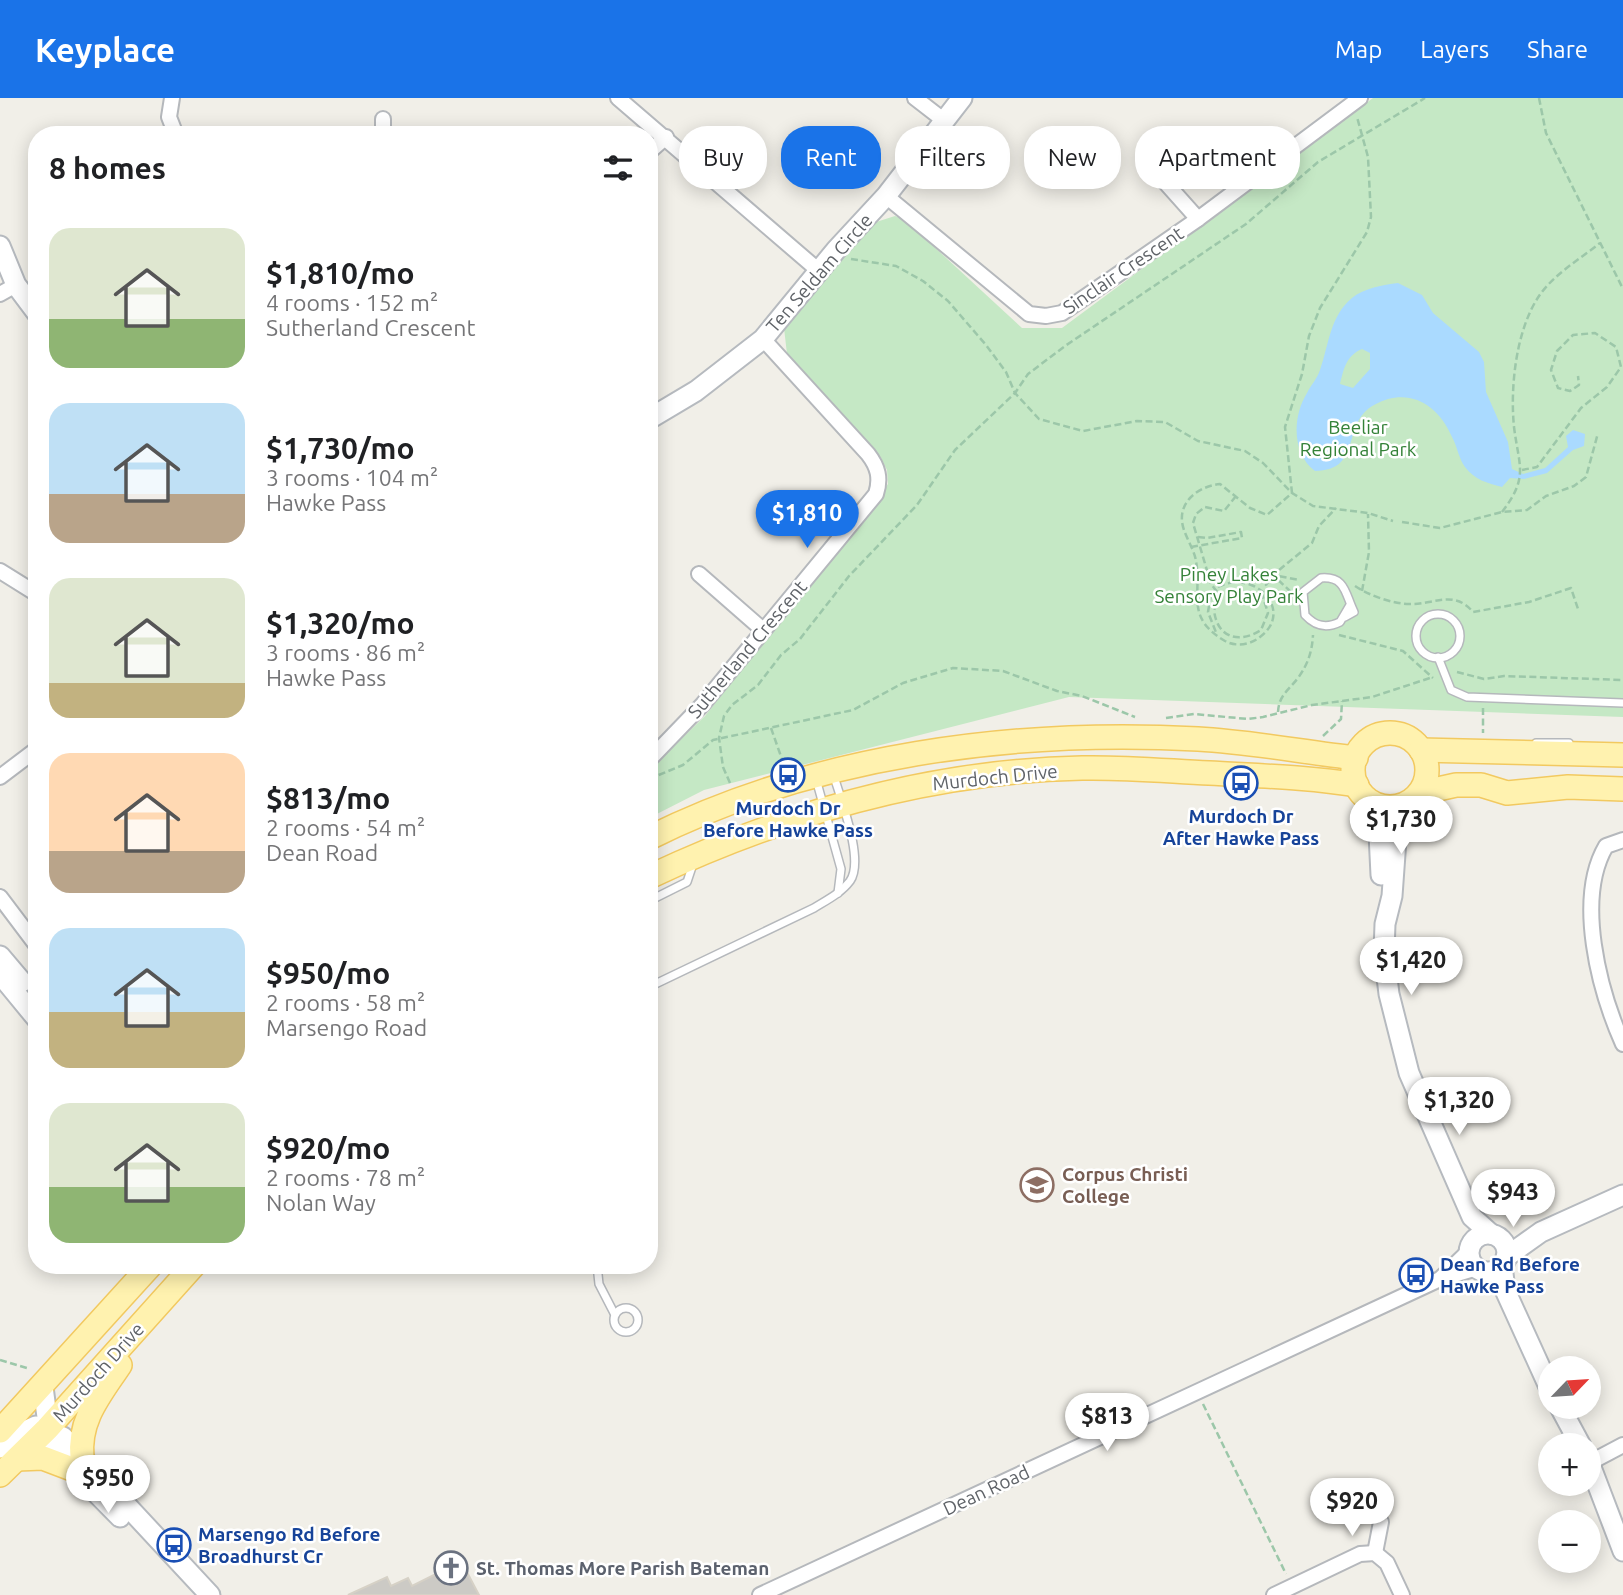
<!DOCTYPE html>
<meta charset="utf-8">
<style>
body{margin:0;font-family:Ubuntu,sans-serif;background:#f6f6f6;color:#202124;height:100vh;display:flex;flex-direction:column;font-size:26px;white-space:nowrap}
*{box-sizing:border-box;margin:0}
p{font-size:23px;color:#757577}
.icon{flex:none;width:38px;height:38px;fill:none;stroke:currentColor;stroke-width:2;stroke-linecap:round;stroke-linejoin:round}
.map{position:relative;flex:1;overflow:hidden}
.sheet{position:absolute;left:28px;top:28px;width:630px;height:1148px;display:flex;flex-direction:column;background:#fff;border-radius:28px;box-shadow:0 4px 18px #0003}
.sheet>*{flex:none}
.banner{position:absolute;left:679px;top:28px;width:665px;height:63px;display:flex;gap:14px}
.needle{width:46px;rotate:65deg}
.fabs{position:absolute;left:1538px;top:1258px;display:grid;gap:14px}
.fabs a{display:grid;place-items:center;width:63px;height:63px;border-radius:50%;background:#fff;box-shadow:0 4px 18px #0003;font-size:35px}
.price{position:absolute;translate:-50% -60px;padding:0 16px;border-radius:24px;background:#fff;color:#222;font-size:23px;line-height:46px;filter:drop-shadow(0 2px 4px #0008)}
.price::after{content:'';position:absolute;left:50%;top:42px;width:21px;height:16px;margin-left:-10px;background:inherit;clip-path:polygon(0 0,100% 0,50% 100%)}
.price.current{background:#1a73e8;color:#fff}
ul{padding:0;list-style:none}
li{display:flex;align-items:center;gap:21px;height:175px;padding:0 21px}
li span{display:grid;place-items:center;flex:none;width:196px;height:140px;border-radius:21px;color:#555}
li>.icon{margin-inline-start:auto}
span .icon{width:84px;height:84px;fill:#fffc;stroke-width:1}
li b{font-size:30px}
h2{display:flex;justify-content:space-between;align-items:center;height:84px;padding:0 21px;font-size:30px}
.tag{padding:0 24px;border-radius:28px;background:#fff;box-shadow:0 4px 18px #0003;font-size:24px;line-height:63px}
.tag.current{background:#1a73e8;color:#fff}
header{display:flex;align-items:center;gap:42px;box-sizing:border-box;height:98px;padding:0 35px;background:#1a73e8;color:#fff}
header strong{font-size:33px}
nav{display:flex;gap:38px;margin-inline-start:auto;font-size:24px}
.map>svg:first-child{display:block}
.green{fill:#c5e8c5}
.water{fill:#aadaff;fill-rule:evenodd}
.building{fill:#cccac5;stroke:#d6d1c6;stroke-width:2}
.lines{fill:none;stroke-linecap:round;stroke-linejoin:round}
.lane-casing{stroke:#b5b8bc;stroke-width:10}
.street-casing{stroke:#b5b8bc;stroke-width:18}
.secondary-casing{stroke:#b6babf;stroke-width:23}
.primary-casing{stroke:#f2c960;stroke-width:26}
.path{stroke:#9cc7a9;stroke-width:2.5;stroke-dasharray:7 3.5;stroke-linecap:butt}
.lane{stroke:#fff;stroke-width:7}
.street{stroke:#fff;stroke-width:14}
.secondary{stroke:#fff;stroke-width:19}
.primary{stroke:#fff2af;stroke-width:23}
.path-bridge{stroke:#9cc7a9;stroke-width:2.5;stroke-dasharray:7 3.5;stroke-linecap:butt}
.labels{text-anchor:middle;stroke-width:5;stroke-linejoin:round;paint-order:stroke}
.street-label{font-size:19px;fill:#5f6368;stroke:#fff}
.park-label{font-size:19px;fill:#348238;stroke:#fff}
.transit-label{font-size:19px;font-weight:bold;fill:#164399;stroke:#fff}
.education-label{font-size:19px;font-weight:bold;fill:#785e54;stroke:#fff;text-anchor:start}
.worship-label{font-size:19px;font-weight:bold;fill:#5b616d;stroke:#fff;text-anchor:start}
</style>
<header>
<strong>Keyplace</strong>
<nav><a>Map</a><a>Layers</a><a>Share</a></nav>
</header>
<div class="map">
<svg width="1623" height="1497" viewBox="0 0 1623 1497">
<rect width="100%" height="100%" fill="#f1efe8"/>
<polygon class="green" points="1373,0 1623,0 1623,619 1069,599 704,692 649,720 649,672 705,618 888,386 887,372 881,360 787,256 784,230 873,125 895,118 905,122 1022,230 1062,230"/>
<path class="water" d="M1398 185 1422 197 1433 215 1479 254 1484 264 1486 294 1508 344 1512 371 1523 376 1545 370 1568 349 1566 338 1573 332 1585 336 1584 348 1573 352 1547 375 1524 381 1510 380 1502 389C1487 385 1475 382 1465 369 1459 361 1457 348 1452 339 1438 306 1408 288 1374 307 1340 326 1364 372 1315 373 1292 356 1292 319 1307 295 1311 287 1317 281 1320 272 1329 246 1330 218 1352 200 1364 190 1383 187 1398 185ZM1362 251 1370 255V271L1353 290 1340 286C1344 270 1346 258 1362 251Z"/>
<polygon class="building" points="459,1459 479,1497 348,1497 387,1479 391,1488 408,1480 412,1488 440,1474 438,1469"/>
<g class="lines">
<defs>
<g id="lane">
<circle cx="1438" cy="538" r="22"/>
<path d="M1345 519 1354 514C1345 496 1346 478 1321 480L1303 494 1305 517C1315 528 1326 531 1340 524L1350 507"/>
<polyline points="1438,559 1451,592 1467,599 1623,605"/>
<polyline points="1536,645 1569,645"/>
<polyline points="816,681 841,771 838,795"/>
<polyline points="649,803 687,784 693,766"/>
<path d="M649 889 814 810C827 802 841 795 850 783 865 762 840 700 833 675"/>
<polyline points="597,1167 599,1186 615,1217"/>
<circle cx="626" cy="1222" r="12"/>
</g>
<g id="street">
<polyline points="172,0 169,19 176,37"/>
<polyline points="618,0 819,173"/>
<polyline points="915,0 946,24"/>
<polyline points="383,37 383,21"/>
<polyline points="649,54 666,39"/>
<polyline points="1148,65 1198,121"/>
<polyline points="886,98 1029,216 1046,218 1062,215 1198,121 1360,0"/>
<polyline points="0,196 16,187"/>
<polyline points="0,473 37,496"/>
<polyline points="699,476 763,532"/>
<path d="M649 662 703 606 876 396C881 380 878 369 868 356L763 241"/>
<polyline points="0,679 37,651"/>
<path d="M1623 742 1606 748C1575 801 1599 892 1623 946"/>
<polyline points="0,799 37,848"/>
<polyline points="1441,1180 1469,1153"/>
<polyline points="1589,1365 1623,1347"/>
<polyline points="1375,1455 1381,1424"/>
<polyline points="760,1497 1440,1181 1477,1170"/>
<polyline points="1274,1497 1360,1456 1375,1455 1387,1465 1402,1497"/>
</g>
<g id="secondary">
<polyline points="0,148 16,187 37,215"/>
<polyline points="649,321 696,293 763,241 836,152 886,98 962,0"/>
<polyline points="1368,701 1379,736 1381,777"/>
<polyline points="1409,704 1396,742 1392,798 1385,826 1384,854 1389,896 1409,975 1472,1119 1491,1136"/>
<polyline points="0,858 22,884"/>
<polyline points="0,876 37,921"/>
<circle cx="1488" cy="1155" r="19"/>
<polyline points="1506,1159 1541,1134 1623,1097"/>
<polyline points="1502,1167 1505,1192 1550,1291"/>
<polyline points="43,1289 51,1349 120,1419"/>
<polyline points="1560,1309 1581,1348"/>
<polyline points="0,1350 12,1339 36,1328 63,1339 210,1497"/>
<polyline points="1589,1364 1623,1453"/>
</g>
<g id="primary">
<circle cx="1390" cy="672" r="37"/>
<polyline points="1421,652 1623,657"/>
<polyline points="1420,695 1456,687 1481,687 1507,695 1568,689 1623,691"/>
<path d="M649 740C815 657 1014 631 1198 641 1251 644 1303 654 1356 660"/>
<path d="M649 779C785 715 931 673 1082 670 1124 669 1167 673 1209 675 1259 678 1308 679 1357 687"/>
<polyline points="0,1333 151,1167"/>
<path d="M82 1360C78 1322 100 1297 120 1267"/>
<polyline points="17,1361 43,1360 72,1371"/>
<polyline points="0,1377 47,1331 194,1167"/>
</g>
</defs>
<use href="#lane" class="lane-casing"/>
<use href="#street" class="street-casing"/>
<use href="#secondary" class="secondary-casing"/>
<use href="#primary" class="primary-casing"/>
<g class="path">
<polyline points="1539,0 1546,35 1623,191"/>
<polyline points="851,161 896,168 923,183 948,203 986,247 1006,274 1015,295 1039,321 1083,333 1137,323 1165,324 1198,343 1245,353 1263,365 1292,395 1313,408 1368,415 1393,423"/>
<polyline points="1522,372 1537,369 1581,310 1607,289 1621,269 1616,249 1595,235 1573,237 1557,253 1551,272 1558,290 1570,293 1579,287 1578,278"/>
<path d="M1236 398 1224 413 1205 409 1196 416 1193 425 1211 486 1221 499 1214 512C1217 540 1239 546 1261 532L1268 515 1261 493"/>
<path d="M1502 414C1529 379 1519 369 1514 329 1510 289 1516 232 1539 198 1553 177 1580 161 1600 145"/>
<polyline points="1402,424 1440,430 1502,414 1527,412 1546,398 1574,388 1586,379 1598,335"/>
<polyline points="1198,439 1207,440"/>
<path d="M1355 488C1368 497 1393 506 1409 506 1433 507 1454 491 1473 514L1529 504 1571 490 1578 511"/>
<path d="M1218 489C1255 470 1295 513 1260 539 1250 547 1236 549 1225 543 1185 519 1202 499 1196 463 1194 450 1183 436 1182 423 1180 401 1201 388 1220 386L1250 410 1267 417 1292 395 1285 329 1302 276 1309 238 1320 210 1367 134 1371 119 1368 59 1357 19"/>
<polyline points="1362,493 1369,454 1368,416"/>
<polyline points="1291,494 1273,477 1299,482"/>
<polyline points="1211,497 1208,514 1217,537"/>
<polyline points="1269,498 1266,487 1273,477 1312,445 1319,428 1336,410"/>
<polyline points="1339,537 1403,553 1433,580"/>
<polyline points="1457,574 1484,581 1504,578 1623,582"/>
<polyline points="1483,610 1483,635"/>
<path d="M1278 614C1279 597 1288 593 1298 580 1308 566 1312 554 1313 537"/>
<polyline points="1166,620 1194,616 1248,621 1263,619 1312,607 1372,599 1433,579"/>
<polyline points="771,630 784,667"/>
<polyline points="1323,638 1341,621 1342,603"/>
<polyline points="649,681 683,667 713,642 853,612 903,585 953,570 1003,573 1057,593 1082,598 1135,619"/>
<polyline points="730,685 723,669 719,640 724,618 732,607 758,587 781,557 800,541 849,478 917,407 955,352 1015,295 1028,276 1065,248 1246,126 1318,64 1425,0"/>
<polyline points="0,1262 30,1271"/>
<polyline points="1203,1306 1286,1476"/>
</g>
<use href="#lane" class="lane"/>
<use href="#street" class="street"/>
<use href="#secondary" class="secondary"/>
<use href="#primary" class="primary"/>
<g class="path-bridge">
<polyline points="1191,449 1242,440 1241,434 1207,440"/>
<polyline points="1211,497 1218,489"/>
</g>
</g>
<defs>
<symbol id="bus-ring" viewBox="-11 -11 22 22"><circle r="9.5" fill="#fff" stroke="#1a4fb4" stroke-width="1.5"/><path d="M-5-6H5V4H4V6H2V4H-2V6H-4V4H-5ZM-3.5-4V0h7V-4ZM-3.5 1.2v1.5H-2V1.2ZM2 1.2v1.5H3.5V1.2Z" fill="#1a4fb4"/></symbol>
<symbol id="school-ring" viewBox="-11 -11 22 22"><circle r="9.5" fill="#fff" stroke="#8d6e63" stroke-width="1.5"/><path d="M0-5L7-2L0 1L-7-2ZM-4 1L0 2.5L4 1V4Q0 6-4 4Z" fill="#8d6e63"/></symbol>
<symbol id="church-ring" viewBox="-11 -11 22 22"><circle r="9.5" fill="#fff" stroke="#6b7280" stroke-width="1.5"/><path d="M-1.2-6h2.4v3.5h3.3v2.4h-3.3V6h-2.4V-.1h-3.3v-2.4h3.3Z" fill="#6b7280"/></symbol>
</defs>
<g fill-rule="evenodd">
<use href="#bus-ring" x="769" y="658" width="38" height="38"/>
<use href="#bus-ring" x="1222" y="666" width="38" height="38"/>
<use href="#school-ring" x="1018" y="1068" width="38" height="38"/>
<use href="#bus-ring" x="1397" y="1158" width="38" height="38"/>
<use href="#bus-ring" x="155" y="1428" width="38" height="38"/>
<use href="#church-ring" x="432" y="1451" width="38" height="38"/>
</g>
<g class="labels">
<g class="street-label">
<text transform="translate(1123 172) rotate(-34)" y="7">Sinclair Crescent</text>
<text transform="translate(819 175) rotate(-49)" y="7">Ten Seldam Circle</text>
<text transform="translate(747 551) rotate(-50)" y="7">Sutherland Crescent</text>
<text transform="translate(995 679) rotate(-6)" y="7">Murdoch Drive</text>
<text transform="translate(98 1274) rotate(-48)" y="7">Murdoch Drive</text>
<text transform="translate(986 1392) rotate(-25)" y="7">Dean Road</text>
</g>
<g class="park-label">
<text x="1358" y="336">Beeliar<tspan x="1358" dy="22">Regional Park</tspan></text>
<text x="1229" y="483">Piney Lakes<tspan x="1229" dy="22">Sensory Play Park</tspan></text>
</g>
<g class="transit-label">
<text x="788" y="717">Murdoch Dr<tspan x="788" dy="22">Before Hawke Pass</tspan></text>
<text x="1241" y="725">Murdoch Dr<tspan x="1241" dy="22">After Hawke Pass</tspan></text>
<text x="1440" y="1173" text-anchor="start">Dean Rd Before<tspan x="1440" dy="22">Hawke Pass</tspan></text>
<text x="198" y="1443" text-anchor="start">Marsengo Rd Before<tspan x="198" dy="22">Broadhurst Cr</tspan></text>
</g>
<g class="education-label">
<text x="1062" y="1083">Corpus Christi<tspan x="1062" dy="22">College</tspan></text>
</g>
<g class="worship-label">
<text x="476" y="1477">St. Thomas More Parish Bateman</text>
</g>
</g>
</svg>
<div class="fabs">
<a><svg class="needle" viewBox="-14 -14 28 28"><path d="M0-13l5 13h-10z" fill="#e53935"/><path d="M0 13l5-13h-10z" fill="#757577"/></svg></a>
<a>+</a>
<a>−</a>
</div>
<b class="price current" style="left:807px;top:452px">$1,810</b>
<b class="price" style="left:1401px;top:758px">$1,730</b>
<b class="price" style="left:1411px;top:899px">$1,420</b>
<b class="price" style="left:1459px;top:1039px">$1,320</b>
<b class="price" style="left:1513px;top:1131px">$943</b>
<b class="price" style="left:1107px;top:1355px">$813</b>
<b class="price" style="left:108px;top:1417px">$950</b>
<b class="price" style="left:1352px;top:1440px">$920</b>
<div class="banner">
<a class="tag">Buy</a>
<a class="tag current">Rent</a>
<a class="tag">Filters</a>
<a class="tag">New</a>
<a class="tag">Apartment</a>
</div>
<section class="sheet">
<h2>8 homes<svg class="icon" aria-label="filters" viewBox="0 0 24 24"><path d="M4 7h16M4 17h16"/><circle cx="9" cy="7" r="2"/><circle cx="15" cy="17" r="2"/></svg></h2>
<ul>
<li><span style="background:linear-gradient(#dfe7d0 65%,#8fb573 0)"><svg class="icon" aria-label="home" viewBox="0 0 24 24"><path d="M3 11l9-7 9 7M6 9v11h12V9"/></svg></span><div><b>$1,810/mo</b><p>4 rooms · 152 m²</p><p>Sutherland Crescent</p></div></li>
<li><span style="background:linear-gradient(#bfe0f5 65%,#b9a48a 0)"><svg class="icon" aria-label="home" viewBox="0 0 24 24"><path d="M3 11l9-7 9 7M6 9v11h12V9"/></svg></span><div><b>$1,730/mo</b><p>3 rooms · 104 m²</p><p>Hawke Pass</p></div></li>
<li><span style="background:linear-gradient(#dfe7d0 75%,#c2b280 0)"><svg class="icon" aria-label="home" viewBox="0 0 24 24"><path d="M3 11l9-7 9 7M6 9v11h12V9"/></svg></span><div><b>$1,320/mo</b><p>3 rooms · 86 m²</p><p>Hawke Pass</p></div></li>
<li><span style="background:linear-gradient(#ffd9b3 70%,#b9a48a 0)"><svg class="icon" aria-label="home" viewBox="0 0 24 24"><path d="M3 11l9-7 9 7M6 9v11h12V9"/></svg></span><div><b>$813/mo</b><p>2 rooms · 54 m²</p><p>Dean Road</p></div></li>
<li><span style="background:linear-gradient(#bfe0f5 60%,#c2b280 0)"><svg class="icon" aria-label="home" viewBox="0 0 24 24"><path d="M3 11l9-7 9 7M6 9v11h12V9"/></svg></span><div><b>$950/mo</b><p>2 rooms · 58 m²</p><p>Marsengo Road</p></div></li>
<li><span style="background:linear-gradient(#dfe7d0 60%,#8fb573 0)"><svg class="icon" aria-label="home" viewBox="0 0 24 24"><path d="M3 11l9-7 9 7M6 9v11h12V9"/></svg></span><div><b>$920/mo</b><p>2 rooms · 78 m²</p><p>Nolan Way</p></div></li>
</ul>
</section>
</div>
